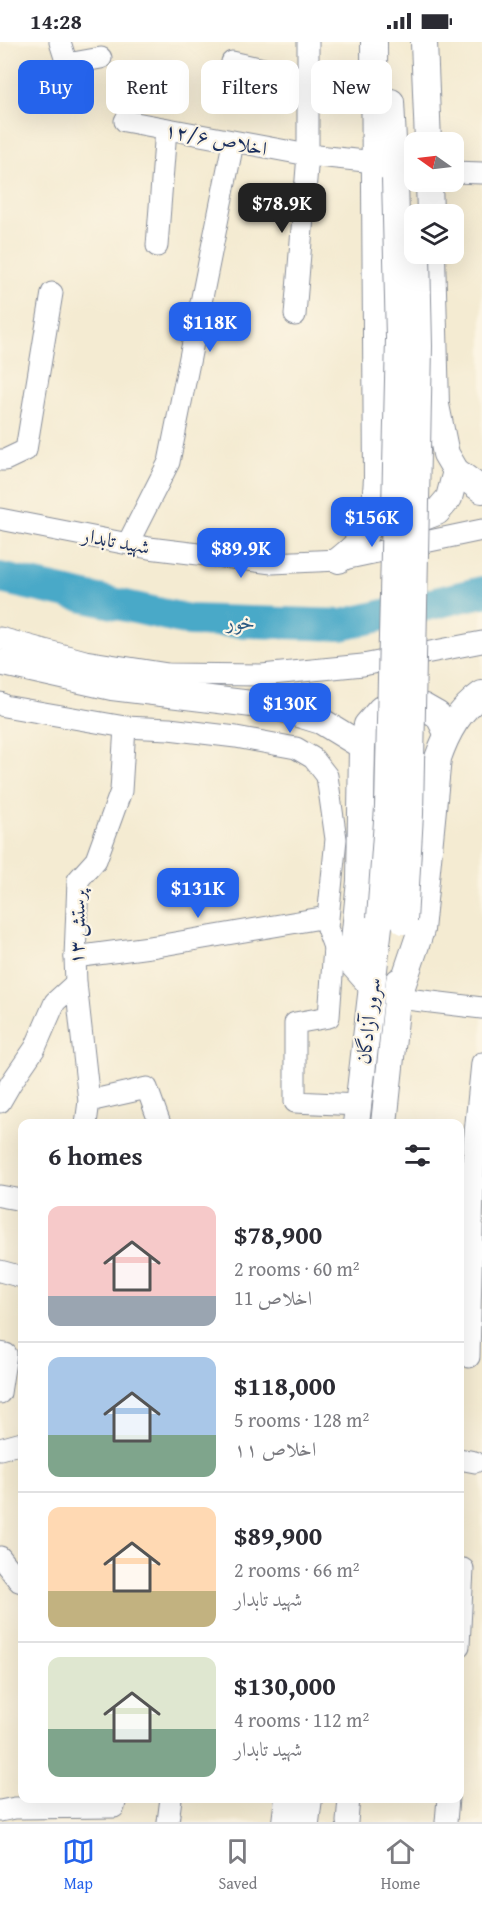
<!DOCTYPE html>
<meta charset="utf-8">
<style>
body{margin:0;font-family:"Gentium Book Plus",Amiri,serif;background:#f7f7f7;color:#2b2b33;height:100vh;display:flex;flex-direction:column;font-size:22px;white-space:nowrap}
*{box-sizing:border-box;margin:0}
p{font-size:20px;color:#7c7c81}
.icon{flex:none;width:33px;height:33px;fill:none;stroke:currentColor;stroke-width:2;stroke-linecap:round;stroke-linejoin:round}
.map{position:relative;flex:1;overflow:hidden}
.sheet{position:absolute;left:18px;top:1077px;width:446px;height:684px;display:flex;flex-direction:column;background:#fff;border-radius:12px;box-shadow:0 6px 24px #0002}
.sheet>*{flex:none}
.top-card{position:absolute;left:18px;top:18px;width:447px;height:54px;display:flex;gap:12px}
.needle{width:39px;rotate:284deg}
.tools{position:absolute;left:404px;top:90px;display:grid;gap:12px}
.tools a{display:grid;place-items:center;width:60px;height:60px;border-radius:12px;background:#fff;box-shadow:0 6px 24px #0002;font-size:30px}
.price{position:absolute;translate:-50% -51px;padding:0 14px;border-radius:12px;background:#2563eb;color:#fff;font-size:20px;line-height:39px;filter:drop-shadow(0 2px 3px #0008)}
.price::after{content:'';position:absolute;left:50%;top:36px;width:18px;height:14px;margin-left:-9px;background:inherit;clip-path:polygon(0 0,100% 0,50% 100%)}
.price.selected{background:#222;color:#fff}
ul{padding:0;list-style:none}
li{display:flex;align-items:center;gap:18px;height:150px;padding:0 30px}
li+li{border-top:2px solid #e1e1e2}
li span{display:grid;place-items:center;flex:none;width:168px;height:120px;border-radius:12px;color:#555}
li>.icon{margin-inline-start:auto}
span .icon{width:72px;height:72px;fill:#fffc;stroke-width:1}
li b{font-size:26px}
h2{display:flex;justify-content:space-between;align-items:center;height:72px;padding:0 30px;font-size:26px}
.chip{padding:0 21px;border-radius:12px;background:#fff;box-shadow:0 6px 24px #0002;font-size:21px;line-height:54px}
.chip.selected{background:#2563eb;color:#fff}
.status{display:flex;justify-content:space-between;align-items:center;height:42px;padding:0 30px;background:#fff;direction:ltr}
.status svg{height:16px;fill:currentColor}
.tab-bar{display:flex;justify-content:space-around;align-items:center;height:84px;border-top:2px solid #e1e1e2;background:#fff;font-size:16px;color:#7c7c81}
.tab-bar a{display:grid;justify-items:center;gap:3px}
.tab-bar .selected{color:#2563eb}
.map>svg:first-child{display:block}
.lines{fill:none;stroke-linecap:round;stroke-linejoin:round}
.river{stroke:#49a9c8;stroke-width:32}
.minor-casing{stroke:#888d98;stroke-width:23}
.major-casing{stroke:#888d98;stroke-width:28}
.minor{stroke:#fff;stroke-width:21}
.major{stroke:#fff;stroke-width:26}
.major-bridge-casing{stroke:#888d98;stroke-width:28;stroke-linecap:butt}
.major-bridge{stroke:#fff;stroke-width:26}
.labels{text-anchor:middle;stroke-width:4.5;stroke-linejoin:round;paint-order:stroke}
.street-label{font-size:20px;fill:#1b2f5e;stroke:#fcf5e5}
.water-label{font-size:21px;font-style:italic;fill:#2b5a83;stroke:#fcf5e5}
</style>
<div class="status"><b>14:28</b><svg viewBox="0 0 49 12"><path d="M0 12V9h3v3zM5 12V6h3v6zM10 12V3h3v9zM15 12V0h3v12zM26 1h20v11H26zM47 4h2v5h-2z"/></svg></div>
<div class="map">
<svg width="482" height="1780" viewBox="0 0 482 1780">
<rect width="100%" height="100%" fill="#fcf5e5"/>
<filter id="ink" filterUnits="userSpaceOnUse"><feTurbulence type="fractalNoise" baseFrequency=".0167" numOctaves="2"/><feDisplacementMap in="SourceGraphic" scale="12" xChannelSelector="R" yChannelSelector="G"/><feConvolveMatrix kernelMatrix="1 2 1 2 8 2 1 2 1" color-interpolation-filters="sRGB"/></filter>
<filter id="wash" filterUnits="userSpaceOnUse"><feTurbulence type="fractalNoise" baseFrequency=".008" numOctaves="4" result="noise"/><feDisplacementMap in="SourceGraphic" scale="24" xChannelSelector="R" yChannelSelector="G"/><feGaussianBlur stdDeviation="1.35" result="paint"/><feColorMatrix in="noise" values="0 0 0 0 0 0 0 0 0 0 0 0 0 0 0 0 0 1.4 0 .05"/><feComposite in="paint" operator="in"/></filter>
<g filter="url(#wash)">
<rect width="100%" height="100%" fill="#f4ebd2"/>
<g class="lines">
<polyline class="river" points="0,536 189,578 342,583 482,550"/>
</g>
</g>
<g filter="url(#ink)">
<g class="lines">
<defs>
<g id="minor">
<polyline points="60,0 67,22 101,16"/>
<polyline points="232,20 308,37"/>
<polyline points="125,79 308,113 375,120"/>
<polyline points="453,130 482,131"/>
<polyline points="157,204 166,87"/>
<polyline points="295,273 308,113 308,0"/>
<polyline points="0,418 5,418 26,408 52,251"/>
<polyline points="0,477 149,506 272,521 339,518 482,488"/>
<polyline points="128,501 169,420 233,101"/>
<polyline points="0,596 85,619 168,632 262,633 363,623 482,600"/>
<polyline points="0,661 4,664 125,685 169,687 236,695 296,706 313,716 327,734 336,797 327,886 334,905 365,940"/>
<polyline points="334,905 329,975 295,981 295,1060 358,1063"/>
<polyline points="75,915 157,904 327,875"/>
<polyline points="398,956 482,966"/>
<polyline points="89,1059 147,1046 160,1082"/>
<polyline points="0,1060 11,1041 35,1006 55,960 76,941"/>
<polyline points="86,1082 89,1059 76,941 75,915 78,838 96,818 121,749 125,685"/>
<polyline points="0,1154 22,1158"/>
<polyline points="0,1229 22,1235"/>
<polyline points="0,1311 6,1312 0,1351"/>
<polyline points="469,1315 474,1101 482,1021"/>
<polyline points="0,1407 22,1401"/>
<polyline points="459,1417 475,1420"/>
<polyline points="0,1515 19,1539 22,1540"/>
<polyline points="459,1527 463,1527 459,1604"/>
<polyline points="0,1769 15,1766 114,1765 116,1756"/>
<polyline points="168,1780 171,1756"/>
<polyline points="347,1780 349,1756"/>
<polyline points="446,1780 448,1756"/>
</g>
<g id="major">
<polyline points="424,0 428,100"/>
<polyline points="391,60 395,137"/>
<polyline points="429,140 430,172"/>
<polyline points="432,212 436,363 446,412 456,429 482,448"/>
<polyline points="396,469 408,475 424,475 437,470 449,456 456,429"/>
<path d="M339 518C375 490 374 479 377 436L374 0"/>
<polyline points="0,620 112,645 276,665 321,679 362,704 360,839 354,899 372,948"/>
<polyline points="362,704 367,683 381,667 401,662 424,665 438,673 447,691"/>
<path d="M398 956 421 888 438 716C447 690 459 668 482 652"/>
<polyline points="356,1082 380,876"/>
<polyline points="384,1082 399,939"/>
<polyline points="285,1780 288,1756"/>
<polyline points="306,1780 309,1756"/>
</g>
</defs>
<use href="#minor" class="minor-casing"/>
<use href="#major" class="major-casing"/>
<use href="#minor" class="minor"/>
<use href="#major" class="major"/>
<defs>
<g id="major-bridge">
<polyline points="380,876 388,765 399,296 395,137"/>
<polyline points="404,879 410,772 419,304 417,212"/>
</g>
</defs>
<use href="#major-bridge" class="major-bridge-casing"/>
<use href="#major-bridge" class="major-bridge"/>
</g>
</g>
<g class="labels">
<g class="street-label">
<text transform="translate(216 97) rotate(11)" y="7">اخلاص ۱۲/۶</text>
<text transform="translate(116 499) rotate(11)" y="7">شهید تابدار</text>
<text transform="translate(77 885) rotate(-88)" y="7">پرستش ۱۳</text>
<text transform="translate(368 979) rotate(-83)" y="7">سرور آزادگان</text>
</g>
<g class="water-label">
<text transform="translate(241 580) rotate(2)" y="7">خور</text>
</g>
</g>
</svg>
<div class="tools">
<a><svg class="needle" viewBox="-14 -14 28 28"><path d="M0-13l5 13h-10z" fill="#e53935"/><path d="M0 13l5-13h-10z" fill="#7c7c81"/></svg></a>
<a><svg class="icon" aria-label="layers" viewBox="0 0 24 24"><path d="M12 4l9 5-9 5-9-5zM3 14l9 5 9-5"/></svg></a>
</div>
<b class="price selected" style="left:282px;top:192px">$78.9K</b>
<b class="price" style="left:210px;top:311px">$118K</b>
<b class="price" style="left:372px;top:506px">$156K</b>
<b class="price" style="left:241px;top:537px">$89.9K</b>
<b class="price" style="left:290px;top:692px">$130K</b>
<b class="price" style="left:198px;top:877px">$131K</b>
<div class="top-card">
<a class="chip selected">Buy</a>
<a class="chip">Rent</a>
<a class="chip">Filters</a>
<a class="chip">New</a>
</div>
<section class="sheet">
<h2>6 homes<svg class="icon" aria-label="filters" viewBox="0 0 24 24"><path d="M4 7h16M4 17h16"/><circle cx="9" cy="7" r="2"/><circle cx="15" cy="17" r="2"/></svg></h2>
<ul>
<li><span style="background:linear-gradient(#f6c9c9 75%,#9aa5b1 0)"><svg class="icon" aria-label="home" viewBox="0 0 24 24"><path d="M3 11l9-7 9 7M6 9v11h12V9"/></svg></span><div><b>$78,900</b><p>2 rooms · 60 m²</p><p>اخلاص 11</p></div></li>
<li><span style="background:linear-gradient(#a9c7e8 65%,#7fa58c 0)"><svg class="icon" aria-label="home" viewBox="0 0 24 24"><path d="M3 11l9-7 9 7M6 9v11h12V9"/></svg></span><div><b>$118,000</b><p>5 rooms · 128 m²</p><p>اخلاص ۱۱</p></div></li>
<li><span style="background:linear-gradient(#ffd9b3 70%,#c2b280 0)"><svg class="icon" aria-label="home" viewBox="0 0 24 24"><path d="M3 11l9-7 9 7M6 9v11h12V9"/></svg></span><div><b>$89,900</b><p>2 rooms · 66 m²</p><p>شهید تابدار</p></div></li>
<li><span style="background:linear-gradient(#dfe7d0 60%,#7fa58c 0)"><svg class="icon" aria-label="home" viewBox="0 0 24 24"><path d="M3 11l9-7 9 7M6 9v11h12V9"/></svg></span><div><b>$130,000</b><p>4 rooms · 112 m²</p><p>شهید تابدار</p></div></li>
</ul>
</section>
</div>
<nav class="tab-bar">
<a class="selected"><svg class="icon" aria-label="map" viewBox="0 0 24 24"><path d="M3 6l6-2 6 2 6-2v14l-6 2-6-2-6 2zM9 4v14M15 6v14"/></svg>Map</a>
<a><svg class="icon" aria-label="saved" viewBox="0 0 24 24"><path d="M7 4h10v16l-5-4-5 4z"/></svg>Saved</a>
<a><svg class="icon" aria-label="home" viewBox="0 0 24 24"><path d="M3 11l9-7 9 7M6 9v11h12V9"/></svg>Home</a>
</nav>
